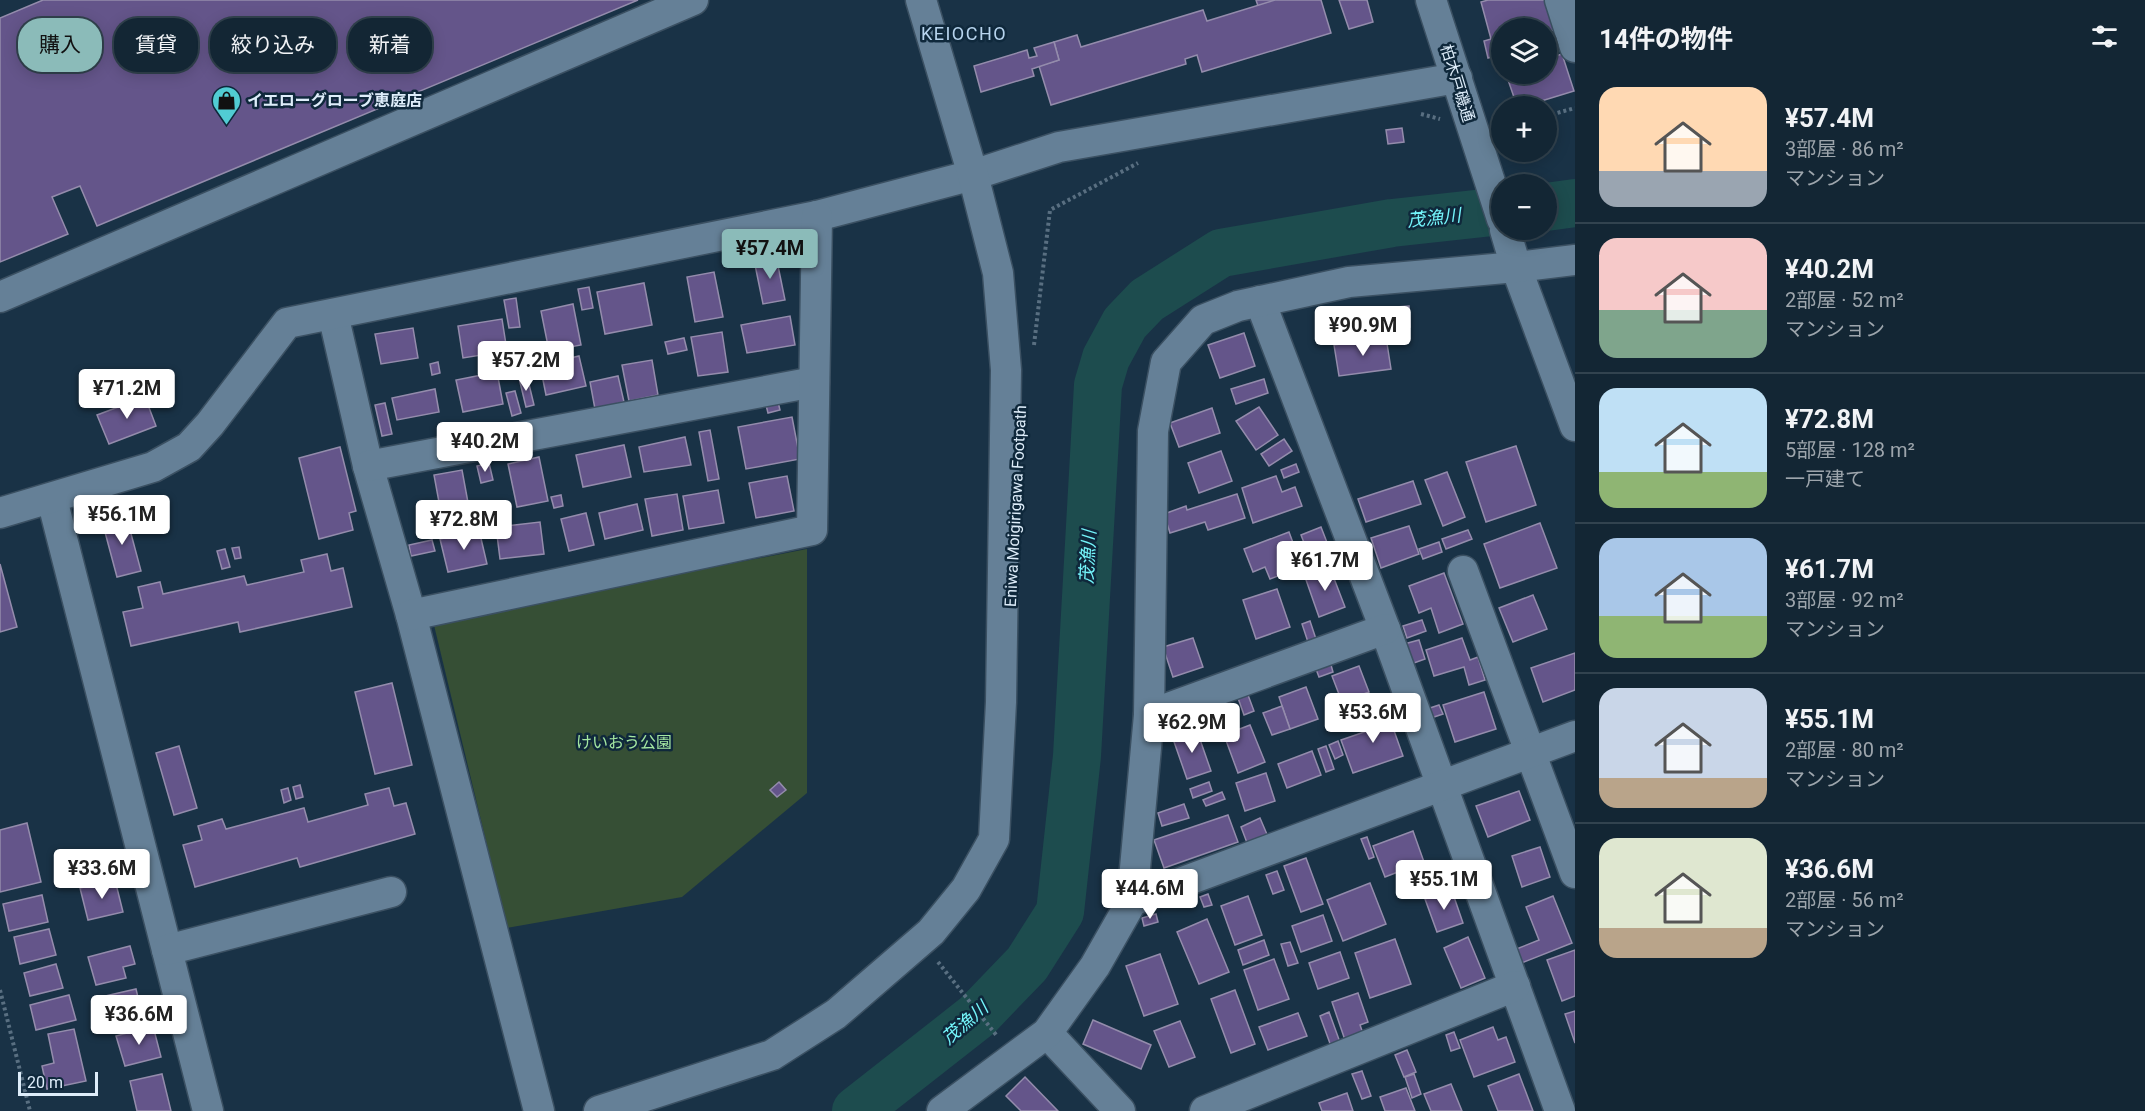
<!DOCTYPE html>
<html lang="ja">
<meta charset="utf-8">
<style>
body{margin:0;font-family:Roboto,"Noto Sans JP",sans-serif;background:#203240;color:#f1f3f6;height:100vh;display:flex;flex-direction:column;font-size:22px;white-space:nowrap}
*{box-sizing:border-box;margin:0}
p{font-size:20px;color:#9da5ac}
.icon{flex:none;width:33px;height:33px;fill:none;stroke:currentColor;stroke-width:2;stroke-linecap:round;stroke-linejoin:round}
.map{position:relative;flex:1;overflow:hidden}
.sheet{display:flex;flex-direction:column;background:#132634;width:570px}
.sheet>*{flex:none}
.banner{position:absolute;left:18px;top:18px;width:570px;height:54px;display:flex;gap:12px}
.fabs{position:absolute;left:1491px;top:18px;display:grid;gap:12px}
.fabs a{display:grid;place-items:center;width:66px;height:66px;border-radius:50%;background:#132634;box-shadow:0 3px 15px #0003,0 0 0 2px #32434f;font-size:30px}
.scale{position:absolute;left:18px;bottom:15px;width:80px;box-sizing:border-box;padding-left:6px;border:3px solid #deedfa;border-top:0;font-size:16px;line-height:21px;white-space:nowrap;color:#deedfa;-webkit-text-stroke:4px #0f283b;paint-order:stroke}
.price{position:absolute;translate:-50% -51px;padding:0 14px;border-radius:6px;background:#fff;color:#222;font-size:20px;line-height:39px;filter:drop-shadow(0 2px 3px #0008)}
.price::after{content:'';position:absolute;left:50%;top:36px;width:18px;height:14px;margin-left:-9px;background:inherit;clip-path:polygon(0 0,100% 0,50% 100%)}
.price.current{background:#8bbbb9;color:#111}
ul{padding:0;list-style:none}
li{display:flex;align-items:center;gap:18px;height:150px;padding:0 24px}
li+li{border-top:2px solid #32434f}
li span{display:grid;place-items:center;flex:none;width:168px;height:120px;border-radius:18px;color:#555}
li>.icon{margin-inline-start:auto}
span .icon{width:72px;height:72px;fill:#fffc;stroke-width:1}
li b{font-size:26px}
h2{display:flex;justify-content:space-between;align-items:center;height:72px;padding:0 24px;font-size:26px}
.pill{padding:0 21px;border-radius:24px;background:#132634;box-shadow:0 3px 15px #0003,0 0 0 2px #32434f;font-size:21px;line-height:54px}
.pill.current{background:#8bbbb9;color:#111}
main{display:flex;flex:1;min-height:0}
.map>svg:first-child{display:block}
.green{fill:#364f35}
.lines{fill:none;stroke-linecap:round;stroke-linejoin:round}
.river{stroke:#1d4c4e;stroke-width:48}
.building{fill:#64558a;stroke:#948cac;stroke-width:1.5}
.minor-casing{stroke:#3b5062;stroke-width:33}
.path{stroke:#596f81;stroke-width:4;stroke-dasharray:3 3;stroke-linecap:butt}
.minor{stroke:#658097;stroke-width:30}
.labels{text-anchor:middle;stroke-width:5;stroke-linejoin:round;paint-order:stroke}
.street-label{font-size:16px;fill:#deedfa;stroke:#0f283b}
.poi-label{font-size:16px;font-weight:bold;fill:#deedfa;stroke:#0f283b;text-anchor:start}
.park-label{font-size:16px;fill:#a4e6a1;stroke:#0f283b}
.neighbourhood-label{font-size:18px;letter-spacing:1.5px;fill:#b7d4ee;stroke:#0f283b}
.water-label{font-size:18px;font-style:italic;fill:#74f5fb;stroke:#0f283b}
</style>
<main>
<div class="map">
<svg width="1575" height="1111" viewBox="0 0 1575 1111">
<rect width="100%" height="100%" fill="#193246"/>
<polygon class="green" points="807,549 807,793 682,897 507,928 433,621"/>
<g class="lines">
<g class="river">
<polyline points="1546,207 1575,203"/>
<polyline points="856,1111 977,1016 1027,964 1060,912 1077,756 1098,385 1106,358 1125,323 1147,300 1221,253 1392,223 1502,211"/>
</g>
</g>
<g class="building">
<polygon points="43,0 638,0 97,226 80,186 52,197 68,234 0,262 0,18"/>
<polygon points="1256,0 1275,0 1275,1 1258,6"/>
<polygon points="1275,0 1321,0 1331,33 1202,72 1197,55 1185,59 1186,64 1051,105 1039,66 1059,60 1054,42 1077,35 1081,47 1203,10 1207,21"/>
<polygon points="1339,0 1367,0 1373,22 1349,29"/>
<polygon points="1488,0 1546,0 1554,30 1546,32 1546,28 1502,28 1502,54 1488,58 1484,41 1491,39 1481,2"/>
<polygon points="1054,42 1059,60 1032,69 1034,76 981,92 974,66 1027,50 1029,58 1037,56 1034,48"/>
<polygon points="1562,54 1574,91 1525,106 1517,106 1506,74 1546,74 1546,59"/>
<polygon points="1402,128 1404,142 1388,144 1386,130"/>
<polygon points="776,256 785,300 763,304 754,260"/>
<polygon points="714,272 723,317 695,322 687,277"/>
<polygon points="644,283 652,325 605,334 597,292"/>
<polygon points="589,287 593,308 582,310 578,289"/>
<polygon points="516,298 520,327 509,328 504,300"/>
<polygon points="573,304 581,345 549,351 541,311"/>
<polygon points="1409,306 1410,327 1383,328 1382,308"/>
<polygon points="790,316 795,345 747,353 741,325"/>
<polygon points="502,319 507,351 463,358 458,326"/>
<polygon points="413,328 418,358 381,364 375,334"/>
<polygon points="722,332 728,372 698,376 691,337"/>
<polygon points="1244,333 1255,366 1220,378 1208,345"/>
<polygon points="1386,337 1391,369 1339,376 1334,345"/>
<polygon points="684,338 687,350 668,354 665,342"/>
<polygon points="579,356 586,386 546,395 540,365"/>
<polygon points="652,360 658,395 629,401 622,365"/>
<polygon points="438,362 440,373 432,375 430,364"/>
<polygon points="497,372 503,404 463,412 456,380"/>
<polygon points="527,376 534,405 526,407 519,378"/>
<polygon points="618,376 624,402 595,409 590,382"/>
<polygon points="1264,379 1268,393 1236,404 1231,389"/>
<polygon points="435,389 439,412 397,420 392,398"/>
<polygon points="515,391 521,413 512,416 506,393"/>
<polygon points="145,397 156,426 109,444 97,415"/>
<polygon points="778,402 780,410 768,413 766,405"/>
<polygon points="385,403 392,434 382,436 375,405"/>
<polygon points="1259,407 1278,435 1256,450 1236,421"/>
<polygon points="1212,408 1220,433 1179,447 1170,423"/>
<polygon points="792,417 800,459 746,469 738,427"/>
<polygon points="710,430 719,479 708,481 699,432"/>
<polygon points="685,437 691,465 644,472 639,447"/>
<polygon points="1284,439 1292,451 1269,466 1261,454"/>
<polygon points="624,445 631,477 583,487 576,455"/>
<polygon points="1516,446 1536,505 1486,522 1466,462"/>
<polygon points="340,447 356,511 349,513 353,530 319,539 299,458"/>
<polygon points="1221,451 1232,481 1199,493 1188,463"/>
<polygon points="539,457 548,501 517,507 508,464"/>
<polygon points="489,463 493,480 481,483 477,466"/>
<polygon points="1296,464 1299,472 1284,478 1281,470"/>
<polygon points="462,470 469,508 441,513 434,475"/>
<polygon points="1447,472 1465,517 1443,526 1425,480"/>
<polygon points="787,476 794,511 756,518 749,483"/>
<polygon points="1276,476 1282,492 1295,487 1302,506 1253,523 1242,488"/>
<polygon points="1413,481 1421,504 1366,522 1358,499"/>
<polygon points="718,490 724,523 689,529 683,496"/>
<polygon points="677,494 683,530 652,536 645,499"/>
<polygon points="1237,494 1245,518 1208,530 1205,522 1170,533 1164,514 1186,506 1187,510"/>
<polygon points="561,495 563,506 554,508 551,497"/>
<polygon points="637,504 643,530 605,539 599,513"/>
<polygon points="480,508 483,523 475,524 473,509"/>
<polygon points="586,513 594,545 569,551 561,519"/>
<polygon points="126,515 141,571 117,577 102,521"/>
<polygon points="540,522 544,554 500,559 496,527"/>
<polygon points="1540,523 1557,568 1500,588 1484,544"/>
<polygon points="1409,526 1419,554 1381,568 1371,538"/>
<polygon points="1321,527 1333,558 1313,566 1301,535"/>
<polygon points="479,530 487,564 448,572 440,539"/>
<polygon points="1468,530 1472,539 1446,549 1442,539"/>
<polygon points="1289,532 1302,567 1270,579 1265,567 1253,572 1244,549"/>
<polygon points="432,540 435,551 411,556 409,545"/>
<polygon points="1439,542 1442,552 1423,559 1419,549"/>
<polygon points="239,547 241,558 235,559 232,548"/>
<polygon points="225,549 230,567 222,569 217,551"/>
<polygon points="327,554 331,571 343,568 352,607 240,632 238,622 131,646 123,612 143,608 138,587 160,582 163,594 244,576 247,585 304,572 301,560"/>
<polygon points="0,564 17,627 0,632"/>
<polygon points="1330,568 1345,607 1319,617 1305,577"/>
<polygon points="1444,573 1463,624 1439,633 1431,608 1419,613 1409,586"/>
<polygon points="1277,589 1290,627 1256,639 1243,600"/>
<polygon points="1533,595 1547,629 1513,642 1499,608"/>
<polygon points="1422,620 1426,631 1407,638 1403,626"/>
<polygon points="1310,621 1317,642 1309,645 1302,624"/>
<polygon points="1193,638 1203,667 1173,677 1163,647"/>
<polygon points="1462,638 1470,660 1478,657 1485,680 1469,685 1464,667 1434,676 1426,650"/>
<polygon points="1419,640 1425,659 1411,664 1404,644"/>
<polygon points="1575,653 1575,690 1543,702 1531,668"/>
<polygon points="1331,665 1333,672 1319,677 1316,669"/>
<polygon points="1359,666 1369,692 1342,702 1332,676"/>
<polygon points="392,683 412,765 375,774 355,692"/>
<polygon points="1306,687 1318,719 1290,729 1279,697"/>
<polygon points="1484,692 1496,729 1455,742 1443,705"/>
<polygon points="1248,695 1254,711 1244,715 1238,698"/>
<polygon points="1439,705 1443,714 1431,718 1427,709"/>
<polygon points="1282,706 1290,729 1272,735 1263,713"/>
<polygon points="1218,708 1224,727 1205,733 1199,715"/>
<polygon points="1386,708 1403,756 1353,773 1341,740 1373,729 1368,714"/>
<polygon points="1250,725 1265,762 1238,773 1224,735"/>
<polygon points="1196,728 1211,771 1187,779 1172,736"/>
<polygon points="1338,741 1343,755 1335,759 1329,745"/>
<polygon points="179,746 197,808 174,815 156,753"/>
<polygon points="1326,746 1334,769 1326,772 1318,749"/>
<polygon points="1312,751 1321,775 1287,788 1278,764"/>
<polygon points="1266,773 1275,801 1245,811 1236,783"/>
<polygon points="779,782 786,790 777,797 770,790"/>
<polygon points="1209,782 1212,791 1193,798 1190,789"/>
<polygon points="300,785 303,797 296,799 293,787"/>
<polygon points="288,788 291,800 284,803 281,790"/>
<polygon points="389,788 394,806 406,803 415,834 300,867 297,858 195,887 183,845 202,840 198,826 222,819 226,829 304,808 308,822 368,805 365,794"/>
<polygon points="1519,791 1530,820 1488,837 1476,806"/>
<polygon points="1222,792 1225,799 1206,806 1203,800"/>
<polygon points="1184,804 1189,818 1162,826 1158,813"/>
<polygon points="1228,815 1238,842 1164,868 1154,840"/>
<polygon points="1260,818 1269,839 1249,848 1241,827"/>
<polygon points="27,823 41,882 0,892 0,830"/>
<polygon points="1413,831 1424,862 1385,877 1373,846"/>
<polygon points="1367,837 1374,857 1369,859 1361,839"/>
<polygon points="1540,847 1550,877 1522,887 1512,856"/>
<polygon points="1306,858 1323,904 1301,912 1284,866"/>
<polygon points="1446,864 1449,874 1430,882 1426,872"/>
<polygon points="1277,871 1284,890 1273,894 1266,875"/>
<polygon points="115,880 123,912 88,920 80,888"/>
<polygon points="1370,883 1386,924 1343,941 1327,900"/>
<polygon points="1452,891 1463,923 1437,932 1425,899"/>
<polygon points="1208,894 1212,905 1204,907 1200,897"/>
<polygon points="42,895 48,922 9,931 3,904"/>
<polygon points="1248,896 1262,935 1235,945 1221,906"/>
<polygon points="1553,896 1572,943 1519,964 1514,950 1539,940 1526,907"/>
<polygon points="1156,914 1158,922 1144,926 1142,918"/>
<polygon points="1323,915 1332,941 1301,952 1292,926"/>
<polygon points="1207,919 1229,972 1199,984 1177,932"/>
<polygon points="49,929 56,955 20,964 14,937"/>
<polygon points="1468,937 1485,978 1461,988 1444,948"/>
<polygon points="1395,939 1411,984 1370,998 1355,953"/>
<polygon points="1264,940 1269,955 1243,965 1238,950"/>
<polygon points="1290,942 1298,963 1288,966 1281,944"/>
<polygon points="130,946 135,964 123,967 126,978 96,985 88,957"/>
<polygon points="1575,950 1575,996 1562,1001 1547,960"/>
<polygon points="1340,952 1349,978 1318,989 1309,963"/>
<polygon points="1160,954 1178,1004 1144,1016 1126,966"/>
<polygon points="1274,959 1289,999 1258,1010 1244,970"/>
<polygon points="56,964 63,988 30,996 24,973"/>
<polygon points="136,989 143,1019 112,1026 105,996"/>
<polygon points="1235,990 1255,1044 1231,1053 1211,999"/>
<polygon points="1358,993 1368,1022 1360,1025 1364,1036 1346,1043 1332,1002"/>
<polygon points="69,995 76,1020 36,1030 30,1005"/>
<polygon points="1575,1011 1575,1043 1565,1014"/>
<polygon points="1329,1012 1341,1045 1332,1049 1320,1016"/>
<polygon points="1298,1013 1307,1036 1268,1050 1259,1027"/>
<polygon points="1093,1020 1151,1045 1141,1069 1083,1044"/>
<polygon points="1180,1021 1195,1057 1169,1067 1154,1031"/>
<polygon points="153,1026 161,1057 125,1066 116,1036"/>
<polygon points="1493,1027 1498,1040 1506,1037 1515,1062 1474,1077 1460,1040"/>
<polygon points="74,1029 86,1081 47,1089 42,1066 54,1063 48,1034"/>
<polygon points="1454,1032 1460,1048 1451,1051 1446,1035"/>
<polygon points="1407,1050 1416,1072 1404,1077 1395,1055"/>
<polygon points="1362,1071 1371,1096 1362,1099 1352,1074"/>
<polygon points="162,1074 171,1111 137,1111 130,1081"/>
<polygon points="1414,1074 1421,1094 1412,1098 1405,1077"/>
<polygon points="1519,1074 1533,1111 1498,1111 1488,1086"/>
<polygon points="1025,1077 1058,1111 1021,1111 1006,1096"/>
<polygon points="1451,1084 1462,1111 1431,1111 1424,1094"/>
<polygon points="1406,1088 1415,1111 1385,1111 1380,1097"/>
<polygon points="1347,1093 1353,1111 1322,1111 1319,1103"/>
</g>
<g class="lines">
<defs>
<g id="minor">
<polyline points="1431,0 1502,219"/>
<polyline points="1560,0 1575,47"/>
<polyline points="1505,230 1516,267 1575,426"/>
<polyline points="0,297 693,0"/>
<polyline points="1260,301 1385,629 1560,1111"/>
<polyline points="333,314 368,466 411,615 539,1111"/>
<polyline points="368,466 814,382"/>
<polyline points="52,499 208,1111"/>
<polyline points="0,513 153,467 189,447 210,424 287,323 817,216 973,175 1059,147 1457,78"/>
<polyline points="1463,571 1575,873"/>
<polyline points="411,615 812,530 817,216"/>
<polyline points="1149,715 1385,629"/>
<polyline points="1132,901 1575,736"/>
<polyline points="167,950 391,892"/>
<polyline points="1047,1033 1120,1111"/>
<polyline points="599,1111 772,1055 836,1014 931,932 966,889 994,839 1001,702 1006,370 998,273 973,175 921,0"/>
<polyline points="942,1111 1047,1033 1095,966 1132,901 1149,715 1153,431 1166,362 1203,320 1238,306 1349,282 1516,267 1575,260"/>
<polyline points="1205,1111 1515,986"/>
</g>
</defs>
<use href="#minor" class="minor-casing"/>
<g class="path">
<polyline points="1421,114 1440,119"/>
<polyline points="1546,116 1575,108"/>
<polyline points="1034,345 1050,210 1138,163"/>
<polyline points="938,962 997,1036"/>
<polyline points="0,990 30,1111"/>
</g>
<use href="#minor" class="minor"/>
</g>
<defs>
<symbol id="shop-pin" viewBox="-11 -11 22 30"><path d="M0 17L-7.5 6A9.5 9.5 0 1 1 7.5 6Z" fill="#51ccd3" stroke="#0f283b"/><path d="M-5-2.5h2.3a2.7 3.5 0 0 1 5.4 0H5L5.5 6h-11ZM-1.5-2.5h3a1.5 2.3 0 0 0-3 0Z" fill="#111"/></symbol>
</defs>
<g fill-rule="evenodd">
<use href="#shop-pin" x="210" y="84" width="33" height="45"/>
</g>
<g class="labels">
<g class="street-label">
<text transform="translate(1458 83) rotate(73)" y="6">柏木戸磯通</text>
<text transform="translate(1015 506) rotate(-87)" y="6">Eniwa Moigirigawa Footpath</text>
</g>
<g class="poi-label">
<text x="247" y="106">イエローグローブ恵庭店</text>
</g>
<g class="park-label">
<text x="624" y="748">けいおう公園</text>
</g>
<g class="neighbourhood-label">
<text x="964" y="40">KEIOCHO</text>
</g>
<g class="water-label">
<text transform="translate(1434 218) rotate(-6)" y="6">茂漁川</text>
<text transform="translate(1088 557) rotate(-87)" y="6">茂漁川</text>
<text transform="translate(965 1023) rotate(-41)" y="6">茂漁川</text>
</g>
</g>
</svg>
<div class="fabs">
<a><svg class="icon" aria-label="layers" viewBox="0 0 24 24"><path d="M12 4l9 5-9 5-9-5zM3 14l9 5 9-5"/></svg></a>
<a>+</a>
<a>−</a>
</div>
<div class="scale">20 m</div>
<b class="price current" style="left:770px;top:280px">¥57.4M</b>
<b class="price" style="left:1363px;top:357px">¥90.9M</b>
<b class="price" style="left:526px;top:392px">¥57.2M</b>
<b class="price" style="left:127px;top:420px">¥71.2M</b>
<b class="price" style="left:485px;top:473px">¥40.2M</b>
<b class="price" style="left:122px;top:546px">¥56.1M</b>
<b class="price" style="left:464px;top:551px">¥72.8M</b>
<b class="price" style="left:1325px;top:592px">¥61.7M</b>
<b class="price" style="left:1373px;top:744px">¥53.6M</b>
<b class="price" style="left:1192px;top:754px">¥62.9M</b>
<b class="price" style="left:102px;top:900px">¥33.6M</b>
<b class="price" style="left:1444px;top:911px">¥55.1M</b>
<b class="price" style="left:1150px;top:920px">¥44.6M</b>
<b class="price" style="left:139px;top:1046px">¥36.6M</b>
<div class="banner">
<a class="pill current">購入</a>
<a class="pill">賃貸</a>
<a class="pill">絞り込み</a>
<a class="pill">新着</a>
</div>
</div>
<section class="sheet">
<h2>14件の物件<svg class="icon" aria-label="filters" viewBox="0 0 24 24"><path d="M4 7h16M4 17h16"/><circle cx="9" cy="7" r="2"/><circle cx="15" cy="17" r="2"/></svg></h2>
<ul>
<li><span style="background:linear-gradient(#ffd9b3 70%,#9aa5b1 0)"><svg class="icon" aria-label="home" viewBox="0 0 24 24"><path d="M3 11l9-7 9 7M6 9v11h12V9"/></svg></span><div><b>¥57.4M</b><p>3部屋 · 86 m²</p><p>マンション</p></div></li>
<li><span style="background:linear-gradient(#f6c9c9 60%,#7fa58c 0)"><svg class="icon" aria-label="home" viewBox="0 0 24 24"><path d="M3 11l9-7 9 7M6 9v11h12V9"/></svg></span><div><b>¥40.2M</b><p>2部屋 · 52 m²</p><p>マンション</p></div></li>
<li><span style="background:linear-gradient(#bfe0f5 70%,#8fb573 0)"><svg class="icon" aria-label="home" viewBox="0 0 24 24"><path d="M3 11l9-7 9 7M6 9v11h12V9"/></svg></span><div><b>¥72.8M</b><p>5部屋 · 128 m²</p><p>一戸建て</p></div></li>
<li><span style="background:linear-gradient(#a9c7e8 65%,#8fb573 0)"><svg class="icon" aria-label="home" viewBox="0 0 24 24"><path d="M3 11l9-7 9 7M6 9v11h12V9"/></svg></span><div><b>¥61.7M</b><p>3部屋 · 92 m²</p><p>マンション</p></div></li>
<li><span style="background:linear-gradient(#c9d6e8 75%,#b9a48a 0)"><svg class="icon" aria-label="home" viewBox="0 0 24 24"><path d="M3 11l9-7 9 7M6 9v11h12V9"/></svg></span><div><b>¥55.1M</b><p>2部屋 · 80 m²</p><p>マンション</p></div></li>
<li><span style="background:linear-gradient(#dfe7d0 75%,#b9a48a 0)"><svg class="icon" aria-label="home" viewBox="0 0 24 24"><path d="M3 11l9-7 9 7M6 9v11h12V9"/></svg></span><div><b>¥36.6M</b><p>2部屋 · 56 m²</p><p>マンション</p></div></li>
</ul>
</section>
</main>
